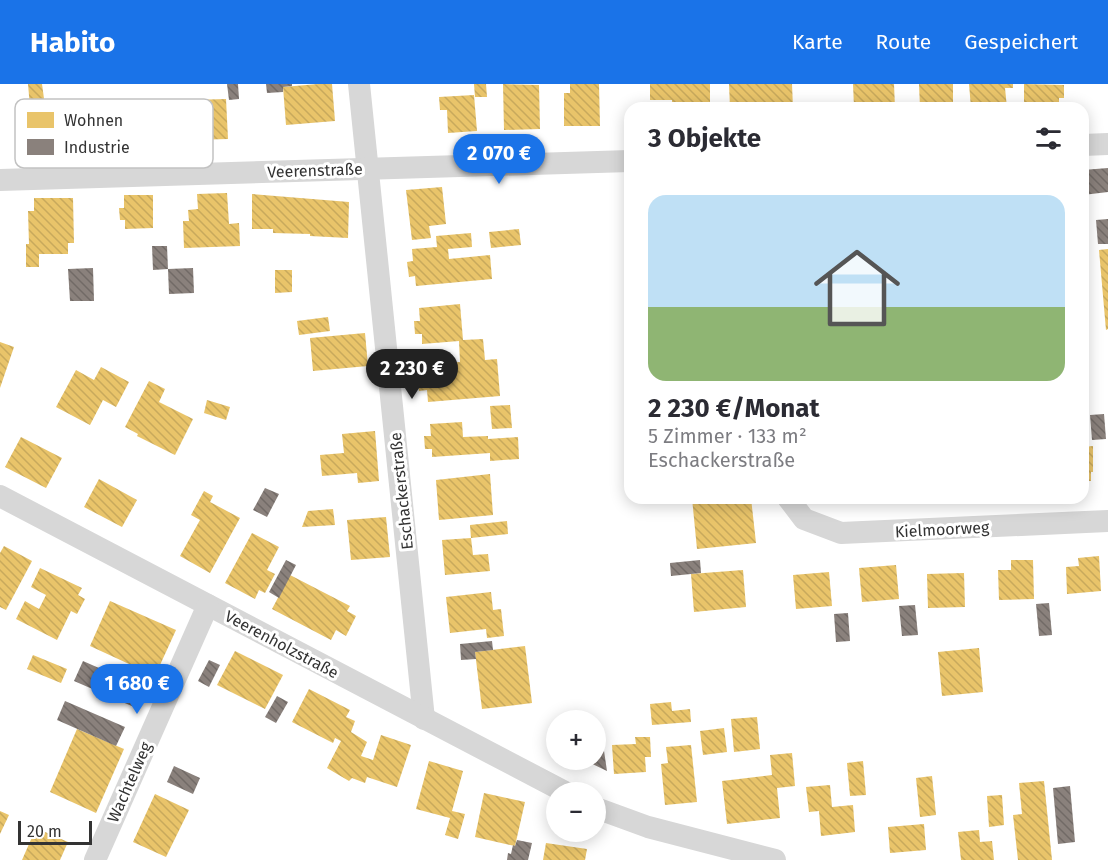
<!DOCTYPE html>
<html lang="de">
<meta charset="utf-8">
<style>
body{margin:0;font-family:"Fira Sans",sans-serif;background:#f2f2f3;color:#2b2b33;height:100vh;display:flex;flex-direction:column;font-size:22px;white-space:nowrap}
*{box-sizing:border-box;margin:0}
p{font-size:20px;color:#7c7c81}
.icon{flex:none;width:33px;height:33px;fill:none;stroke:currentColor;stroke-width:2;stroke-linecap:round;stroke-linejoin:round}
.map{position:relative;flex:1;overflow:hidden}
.sheet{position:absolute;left:624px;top:18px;width:465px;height:402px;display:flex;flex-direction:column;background:#fff;border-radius:18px;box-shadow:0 3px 15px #0003}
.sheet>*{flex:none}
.tools{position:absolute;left:546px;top:626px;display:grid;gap:12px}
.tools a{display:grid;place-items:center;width:60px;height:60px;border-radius:50%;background:#fff;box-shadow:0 3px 15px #0003;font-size:30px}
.scale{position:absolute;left:18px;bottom:15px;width:74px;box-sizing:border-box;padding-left:6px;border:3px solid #333;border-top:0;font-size:16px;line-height:21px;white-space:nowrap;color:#333;-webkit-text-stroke:4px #fff;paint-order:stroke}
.price{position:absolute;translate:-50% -51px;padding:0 14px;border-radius:21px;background:#1a73e8;color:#fff;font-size:20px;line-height:39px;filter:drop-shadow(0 2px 3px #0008)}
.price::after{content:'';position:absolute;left:50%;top:36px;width:18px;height:14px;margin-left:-9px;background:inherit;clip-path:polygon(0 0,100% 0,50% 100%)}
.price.on{background:#222;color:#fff}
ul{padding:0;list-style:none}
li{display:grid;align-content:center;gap:12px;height:318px;padding:0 24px}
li+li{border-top:2px solid #e1e1e2}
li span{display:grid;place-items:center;height:186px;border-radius:18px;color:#555}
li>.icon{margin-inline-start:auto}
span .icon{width:108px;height:108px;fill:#fffc;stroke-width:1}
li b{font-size:26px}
h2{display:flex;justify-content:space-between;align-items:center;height:72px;padding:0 24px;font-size:26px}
header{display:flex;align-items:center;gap:36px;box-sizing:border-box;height:84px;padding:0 30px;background:#1a73e8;color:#fff}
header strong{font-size:28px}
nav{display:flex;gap:33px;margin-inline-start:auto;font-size:21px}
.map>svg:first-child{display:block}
.homes{fill:url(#homes-back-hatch)}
.industry{fill:url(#industry-back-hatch)}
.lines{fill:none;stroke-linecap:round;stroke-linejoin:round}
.minor{stroke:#d7d7d7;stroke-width:22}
.labels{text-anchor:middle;stroke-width:6;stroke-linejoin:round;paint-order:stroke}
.street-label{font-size:16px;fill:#333;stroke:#fff}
.key{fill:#fff;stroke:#c2c2c2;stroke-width:1.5}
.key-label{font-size:16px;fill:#333}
</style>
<header>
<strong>Habito</strong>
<nav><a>Karte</a><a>Route</a><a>Gespeichert</a></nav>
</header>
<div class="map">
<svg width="1108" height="776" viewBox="0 0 1108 776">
<defs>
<pattern id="homes-back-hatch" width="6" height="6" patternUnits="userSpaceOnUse" patternTransform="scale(1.5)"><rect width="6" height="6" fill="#e9c46a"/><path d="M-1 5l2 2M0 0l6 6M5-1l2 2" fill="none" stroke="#c8a95c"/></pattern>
<pattern id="industry-back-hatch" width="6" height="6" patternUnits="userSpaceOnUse" patternTransform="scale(1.5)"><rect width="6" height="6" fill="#8a817c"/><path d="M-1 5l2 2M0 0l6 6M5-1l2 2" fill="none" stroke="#716a66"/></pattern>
</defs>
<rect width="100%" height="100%" fill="#fff"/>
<g class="homes">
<polygon points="28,0 42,0 45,22 30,23"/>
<polygon points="318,0 332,0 335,37 286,41 283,3"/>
<polygon points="474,0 486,0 487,13 475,13"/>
<polygon points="503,0 539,1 540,45 504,46"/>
<polygon points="570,0 599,0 600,42 564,42 564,9 570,9"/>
<polygon points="650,0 710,0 710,24 672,24 672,16 650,16"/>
<polygon points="729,0 792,0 793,24 730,24"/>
<polygon points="853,0 894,0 895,24 854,23"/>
<polygon points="919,0 953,0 953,24 920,24"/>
<polygon points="969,0 1013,0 1013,4 1005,4 1007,24 971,24"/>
<polygon points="1024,0 1064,1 1064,14 1059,14 1059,24 1024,24"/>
<polygon points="474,11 477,47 448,49 447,26 440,26 439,13"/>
<polygon points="226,15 228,55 193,56 191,16"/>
<polygon points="442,103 446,140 429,142 431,154 412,156 406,106"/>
<polygon points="227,109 229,140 239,139 240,162 184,164 183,137 189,137 188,126 198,125 197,110"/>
<polygon points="252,110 349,118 348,154 310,152 310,150 273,149 273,145 252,145"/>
<polygon points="124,111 153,111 153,144 125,145 125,136 120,136 119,124 124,124"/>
<polygon points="34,114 73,114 74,159 68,159 68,170 39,170 39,183 26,183 26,160 29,160 28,127 34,127"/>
<polygon points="519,145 521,161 491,164 489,148"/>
<polygon points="471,149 472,163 448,165 449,175 490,171 492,195 416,202 415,192 409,193 407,178 413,177 412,165 437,163 436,152"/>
<polygon points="1108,165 1108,245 1106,246 1099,166"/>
<polygon points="275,186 292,186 292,208 275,209"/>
<polygon points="460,220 463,256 483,255 485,276 497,275 500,312 428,318 427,306 419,307 418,293 426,292 425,281 460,278 459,257 422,260 422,250 415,250 414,237 420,237 419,224"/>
<polygon points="328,233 330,247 299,251 297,237"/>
<polygon points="365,249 368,282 313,287 310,254"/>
<polygon points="0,258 14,263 0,304"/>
<polygon points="101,283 129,298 116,323 103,316 90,341 56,323 76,286 94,296"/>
<polygon points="149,297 165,305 159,318 193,335 175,371 137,352 138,350 125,343"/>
<polygon points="207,316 230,323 226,336 204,329"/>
<polygon points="510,321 512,344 492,345 490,322"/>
<polygon points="462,338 463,353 488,352 488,355 518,353 519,375 490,377 490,369 432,373 432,365 425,365 424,352 431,352 430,340"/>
<polygon points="375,347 379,397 358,399 357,389 322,392 320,371 344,369 342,350"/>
<polygon points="21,353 62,374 46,404 5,383"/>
<polygon points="1093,362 1093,388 1091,388 1091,397 1083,397 1083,363"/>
<polygon points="490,390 493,431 439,436 436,396"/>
<polygon points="99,395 137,416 122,443 84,423"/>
<polygon points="204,407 213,412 210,418 240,434 210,489 180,472 200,436 191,431"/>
<polygon points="692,414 751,414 756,459 697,465"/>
<polygon points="880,414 910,414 910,417 880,418"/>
<polygon points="333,425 335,441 302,443 308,427"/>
<polygon points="386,433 390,473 351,476 347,436"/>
<polygon points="507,437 508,450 471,454 470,441"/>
<polygon points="252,449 279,463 267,486 275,490 265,509 259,506 255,515 225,499"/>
<polygon points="471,454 473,471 488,470 490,487 445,491 442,456"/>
<polygon points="4,462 32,477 6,526 0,523 0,469"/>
<polygon points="1099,472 1101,507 1067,510 1066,483 1079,482 1078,474"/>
<polygon points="1011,476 1033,476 1034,515 999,516 998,486 1011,486"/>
<polygon points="896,481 899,515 862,518 859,484"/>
<polygon points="40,484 82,504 78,511 85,515 77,530 71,527 57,556 16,535 25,517 39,525 46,511 31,503"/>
<polygon points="743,486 746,523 694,528 691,490"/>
<polygon points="829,488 832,522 796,525 793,491"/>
<polygon points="964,489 965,523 928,524 927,490"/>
<polygon points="290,491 350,522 347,527 356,532 346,552 336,546 331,556 272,525"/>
<polygon points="491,508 493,526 501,525 504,552 487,554 486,545 450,549 446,513"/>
<polygon points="110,517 176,546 155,592 90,562"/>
<polygon points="525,562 532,619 482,625 475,568"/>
<polygon points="979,564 983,608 942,612 938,568"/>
<polygon points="235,567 283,591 265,625 217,601"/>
<polygon points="33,571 67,585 61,599 27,585"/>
<polygon points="309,605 350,626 346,633 355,637 351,648 367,658 361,672 373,676 381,651 411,661 397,703 367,693 365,699 352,694 349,697 327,684 341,657 335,654 333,659 292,638"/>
<polygon points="671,618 672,627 690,625 691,638 652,641 650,620"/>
<polygon points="757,633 760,665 734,668 731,635"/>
<polygon points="724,644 727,668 703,671 700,647"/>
<polygon points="77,645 124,665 96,729 50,708"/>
<polygon points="635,653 650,653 651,673 645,673 646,688 614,690 612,661 636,660"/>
<polygon points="691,661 697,718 665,721 661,680 668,679 666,663"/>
<polygon points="792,669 795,702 777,704 780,734 727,740 722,697 772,691 770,671"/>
<polygon points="429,677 463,687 452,727 465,730 458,755 445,751 450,734 416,725"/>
<polygon points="863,677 866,711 850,712 847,679"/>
<polygon points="932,692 936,731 920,733 916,694"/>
<polygon points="1044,697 1052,776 1018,776 1013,731 1022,730 1019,699"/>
<polygon points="830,701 832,723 853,721 855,748 821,752 819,727 809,728 806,703"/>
<polygon points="484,709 525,718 515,762 475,753"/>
<polygon points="155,710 189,726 166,773 133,758"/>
<polygon points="1002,711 1004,741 989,743 987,712"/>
<polygon points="0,727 9,731 0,750"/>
<polygon points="924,740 926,766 890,769 888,743"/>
<polygon points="36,744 68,758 60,776 22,776"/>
<polygon points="979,746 980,758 992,757 994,776 961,776 958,748"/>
<polygon points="546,759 587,765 585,776 543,776"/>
</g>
<g class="industry">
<polygon points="227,0 238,0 239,15 229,16"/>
<polygon points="266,0 292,0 292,2 283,3 283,8 267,9"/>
<polygon points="1108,84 1108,108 1083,111 1083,86"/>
<polygon points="1108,135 1108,160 1098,160 1096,136"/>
<polygon points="152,162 167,162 168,185 153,186"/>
<polygon points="93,184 94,217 70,217 68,185"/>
<polygon points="193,184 194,209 169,210 168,185"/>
<polygon points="1104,330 1106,355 1092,356 1090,331"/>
<polygon points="265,404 279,410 267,433 253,426"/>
<polygon points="286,476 296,481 279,514 269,508"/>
<polygon points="700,476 701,489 671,492 670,479"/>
<polygon points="1049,519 1052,551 1039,552 1036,520"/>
<polygon points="915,521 918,551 902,552 899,522"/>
<polygon points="848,529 850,557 836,558 834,530"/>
<polygon points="492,557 493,566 475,568 476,575 461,576 460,560"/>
<polygon points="209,576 220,581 209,603 198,597"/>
<polygon points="83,577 142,603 134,623 74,597"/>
<polygon points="277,612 288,618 276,639 265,633"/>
<polygon points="65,617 125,643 116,662 57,636"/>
<polygon points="596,656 603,660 607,687 582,675 596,675"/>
<polygon points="174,682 200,694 193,710 167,698"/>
<polygon points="1070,702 1075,758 1058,760 1053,704"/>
<polygon points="517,756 532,759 528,776 507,776 508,769 511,770 513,761 515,762"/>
</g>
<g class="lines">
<g class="minor">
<polyline points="359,0 424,635"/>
<polyline points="1083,61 1108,60"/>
<polyline points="0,96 630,77"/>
<polyline points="0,412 565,708"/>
<polyline points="788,414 804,435 841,449 1108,437"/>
<polyline points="596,724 648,743 775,776"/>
<polyline points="95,776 208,521"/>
</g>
</g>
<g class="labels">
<g class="street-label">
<text transform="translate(315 86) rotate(-2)" y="6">Veerenstraße</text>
<text transform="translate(401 407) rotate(-96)" y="6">Eschackerstraße</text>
<text transform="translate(942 445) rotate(-3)" y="6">Kielmoorweg</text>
<text transform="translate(282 560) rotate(28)" y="6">Veerenholzstraße</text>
<text transform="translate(129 698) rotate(-66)" y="6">Wachtelweg</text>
</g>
</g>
<rect x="15" y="15" width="198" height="69" rx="9" class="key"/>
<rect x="27" y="28" width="27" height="16" fill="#e9c46a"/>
<rect x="27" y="55" width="27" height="16" fill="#8a817c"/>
<g class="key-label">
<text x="64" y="42">Wohnen</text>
<text x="64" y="69">Industrie</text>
</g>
</svg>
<div class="tools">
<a>+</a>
<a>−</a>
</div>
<div class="scale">20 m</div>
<b class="price" style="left:499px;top:101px">2 070 €</b>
<b class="price on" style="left:412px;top:316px">2 230 €</b>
<b class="price" style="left:137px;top:631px">1 680 €</b>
<section class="sheet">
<h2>3 Objekte<svg class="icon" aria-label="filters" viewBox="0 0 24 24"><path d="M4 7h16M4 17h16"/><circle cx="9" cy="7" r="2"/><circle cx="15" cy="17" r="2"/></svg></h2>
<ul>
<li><span style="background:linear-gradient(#bfe0f5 60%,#8fb573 0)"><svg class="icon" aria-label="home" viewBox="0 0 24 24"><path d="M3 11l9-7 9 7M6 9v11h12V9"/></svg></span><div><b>2 230 €/Monat</b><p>5 Zimmer · 133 m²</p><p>Eschackerstraße</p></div></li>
</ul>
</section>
</div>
